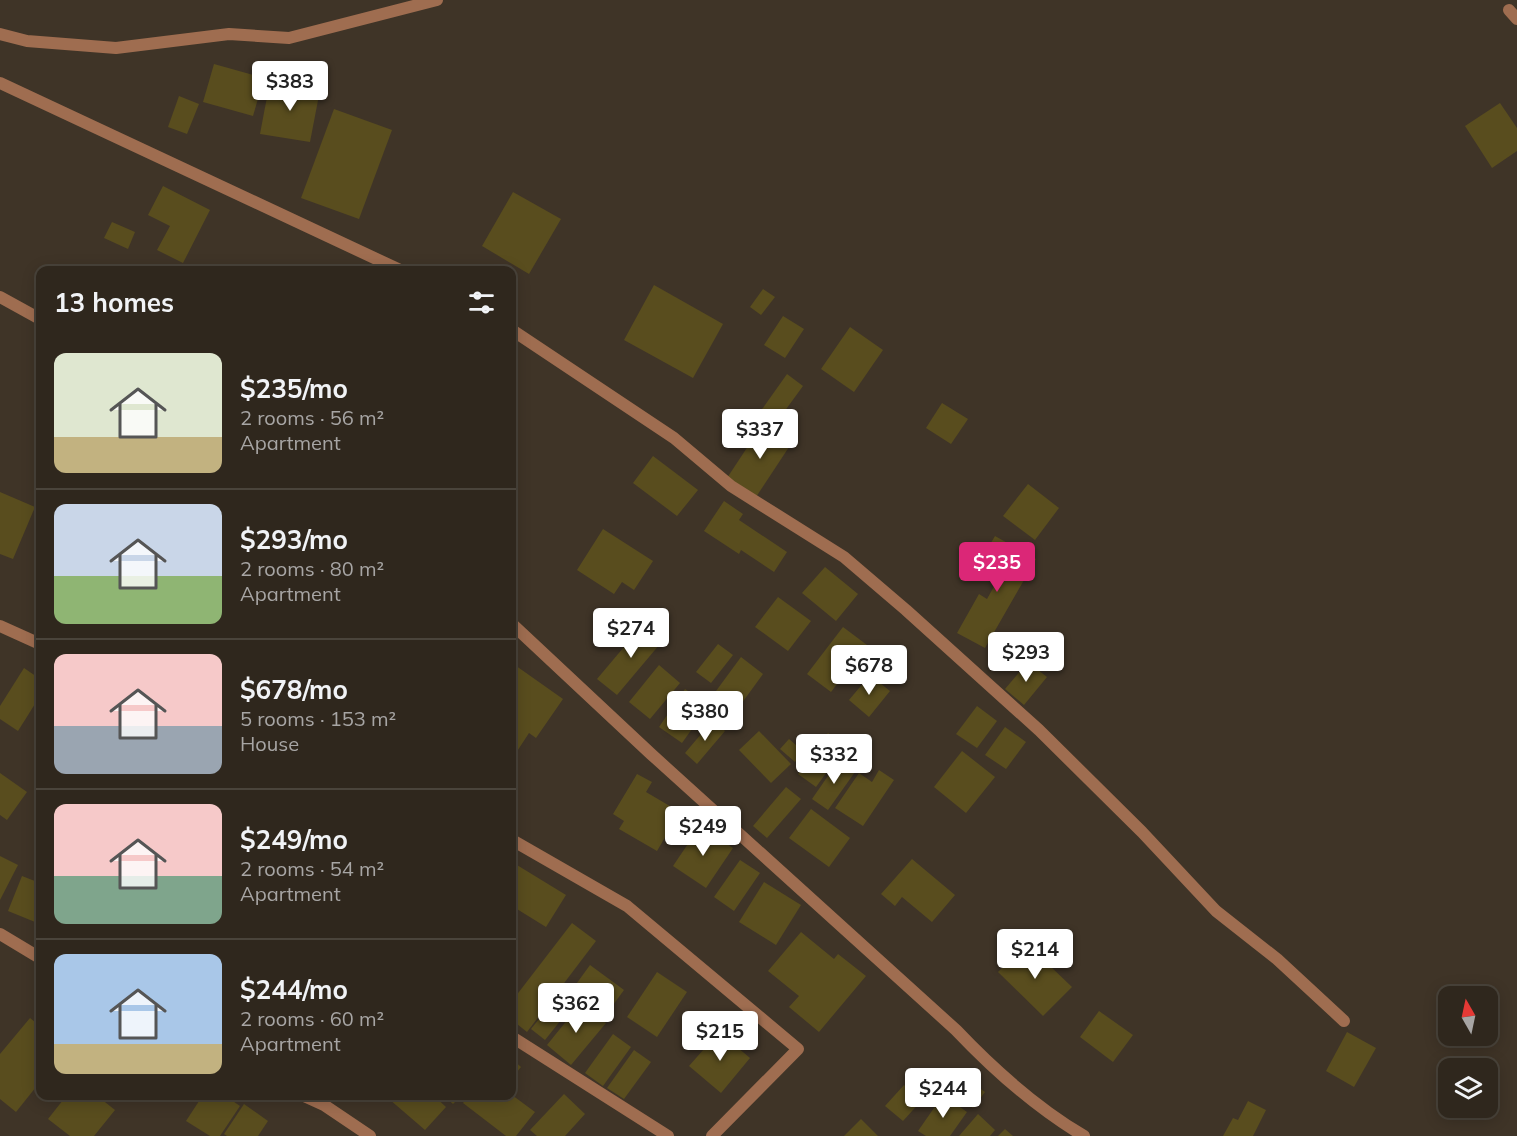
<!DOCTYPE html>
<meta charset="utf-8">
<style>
body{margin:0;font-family:Mulish,sans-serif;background:#372f26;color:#f1f3f6;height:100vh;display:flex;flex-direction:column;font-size:22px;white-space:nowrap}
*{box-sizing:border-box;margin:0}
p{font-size:20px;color:#a7a5a4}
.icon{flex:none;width:33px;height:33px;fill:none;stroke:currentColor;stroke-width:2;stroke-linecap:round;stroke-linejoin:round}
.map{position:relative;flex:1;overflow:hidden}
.sheet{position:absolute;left:36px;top:266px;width:480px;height:834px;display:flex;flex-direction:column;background:#2f271d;border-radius:12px;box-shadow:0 3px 15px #0003,0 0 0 2px #4a443b}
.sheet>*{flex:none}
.needle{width:39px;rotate:351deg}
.tools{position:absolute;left:1438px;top:986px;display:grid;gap:12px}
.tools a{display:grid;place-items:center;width:60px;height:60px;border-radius:12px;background:#2f271d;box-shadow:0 3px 15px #0003,0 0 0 2px #4a443b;font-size:30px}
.price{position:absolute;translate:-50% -51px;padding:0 14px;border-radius:6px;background:#fff;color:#222;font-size:20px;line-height:39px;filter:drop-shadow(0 2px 3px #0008)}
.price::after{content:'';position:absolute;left:50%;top:36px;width:18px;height:14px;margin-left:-9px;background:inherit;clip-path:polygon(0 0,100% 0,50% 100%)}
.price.selected{background:#db2777;color:#fff}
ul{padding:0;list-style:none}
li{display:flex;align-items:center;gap:18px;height:150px;padding:0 18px}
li+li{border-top:2px solid #4a443b}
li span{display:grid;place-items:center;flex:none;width:168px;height:120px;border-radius:12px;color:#555}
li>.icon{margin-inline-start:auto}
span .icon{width:72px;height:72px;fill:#fffc;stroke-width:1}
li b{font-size:26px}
h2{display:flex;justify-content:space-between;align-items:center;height:72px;padding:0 18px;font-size:26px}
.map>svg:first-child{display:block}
.building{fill:#594d1e}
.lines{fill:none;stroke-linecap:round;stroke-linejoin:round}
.street{stroke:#9f6d50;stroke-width:12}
</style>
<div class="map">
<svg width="1517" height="1136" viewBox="0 0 1517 1136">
<rect width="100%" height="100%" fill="#3f3427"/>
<g class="building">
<polygon points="214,64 264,78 253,116 203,102"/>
<polygon points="270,81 320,90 310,142 260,134"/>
<polygon points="179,96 199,104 187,134 168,127"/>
<polygon points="1500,103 1517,128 1517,151 1492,168 1465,126"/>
<polygon points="334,109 392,130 359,219 301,198"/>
<polygon points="163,186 210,210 183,263 157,250 170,226 148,215"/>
<polygon points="513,192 561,219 529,274 482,246"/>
<polygon points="112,222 135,232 128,249 104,238"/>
<polygon points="654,285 723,324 693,378 624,340"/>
<polygon points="763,289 775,297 761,315 750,307"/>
<polygon points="783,316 804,329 785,358 764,345"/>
<polygon points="850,327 883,350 854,392 821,369"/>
<polygon points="787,374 803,386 776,423 760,412"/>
<polygon points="942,403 968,419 951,444 926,428"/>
<polygon points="764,422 793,441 756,497 727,478"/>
<polygon points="653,456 698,490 677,516 633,483"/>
<polygon points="1028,484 1059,508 1035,540 1003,516"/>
<polygon points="0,492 35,507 13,559 0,554"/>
<polygon points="724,501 743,514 739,520 787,552 774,572 741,550 739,554 704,531"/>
<polygon points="603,529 653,561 634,590 622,582 614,594 577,570"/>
<polygon points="995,536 1036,559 985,648 957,633 979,594 987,599 1006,565 985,553"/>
<polygon points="825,567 858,594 836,621 802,593"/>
<polygon points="778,597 811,621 788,651 755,627"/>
<polygon points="645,622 665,638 617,695 597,679"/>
<polygon points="843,627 867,645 831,692 807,674"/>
<polygon points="718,644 733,655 711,683 696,672"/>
<polygon points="741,657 763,674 739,707 716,691"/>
<polygon points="1028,662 1047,677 1024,705 1005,689"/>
<polygon points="512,663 563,699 536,738 529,733 512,759"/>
<polygon points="659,665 680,683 650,719 629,702"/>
<polygon points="24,668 40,679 40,696 18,731 0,719 0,706"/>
<polygon points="870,675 890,691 869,717 849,700"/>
<polygon points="685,689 709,705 682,743 659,727"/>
<polygon points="40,706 40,721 35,718"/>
<polygon points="977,706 997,721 977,748 956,734"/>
<polygon points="713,720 725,731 697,764 685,753"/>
<polygon points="1005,727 1026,742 1006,769 985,755"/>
<polygon points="759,731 791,764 771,783 739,750"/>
<polygon points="828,733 845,747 816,787 798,774"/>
<polygon points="789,739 804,752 795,762 780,749"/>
<polygon points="962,751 995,777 966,813 934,787"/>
<polygon points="839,760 855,772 828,810 812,799"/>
<polygon points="879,770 894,780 863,826 835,808 859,773 872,782"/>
<polygon points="0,773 27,792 7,820 0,815"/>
<polygon points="637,774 652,782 646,792 680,812 657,851 619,829 624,821 613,814"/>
<polygon points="786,787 801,799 767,838 753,826"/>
<polygon points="811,809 850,838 829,867 789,838"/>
<polygon points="700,826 733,848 706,888 673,866"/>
<polygon points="0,856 18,865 0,900"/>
<polygon points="912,859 955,895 932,922 902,897 895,906 881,894"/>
<polygon points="740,860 760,873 734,911 714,897"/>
<polygon points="512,862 566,895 546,927 512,906"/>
<polygon points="22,876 40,883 40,924 8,911"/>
<polygon points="764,882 801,905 776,945 739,922"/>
<polygon points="572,923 596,941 527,1032 512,1020 512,1001"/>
<polygon points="801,932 834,959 838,954 866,976 819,1032 789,1007 799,996 768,971"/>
<polygon points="1026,943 1072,987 1043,1016 998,972"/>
<polygon points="590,965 624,990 608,1012 574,987"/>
<polygon points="657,972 687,992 657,1037 627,1017"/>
<polygon points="581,1003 606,1023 571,1065 547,1045"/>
<polygon points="551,1004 565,1015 545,1040 531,1029"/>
<polygon points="1099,1011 1133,1035 1113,1062 1080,1037"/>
<polygon points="30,1018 40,1026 40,1082 16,1112 0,1099 0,1054"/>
<polygon points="719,1032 750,1058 721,1093 689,1066"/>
<polygon points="1347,1032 1376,1048 1354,1087 1326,1071"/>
<polygon points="613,1034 631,1047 603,1086 585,1073"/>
<polygon points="634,1050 651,1062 624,1099 607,1088"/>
<polygon points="512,1059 521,1067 512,1078"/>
<polygon points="966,1078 985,1092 973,1108 954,1093"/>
<polygon points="904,1085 922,1100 903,1121 885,1106"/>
<polygon points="564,1094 585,1114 565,1136 537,1136 530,1130"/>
<polygon points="67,1095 96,1095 115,1110 94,1136 70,1136 48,1119"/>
<polygon points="203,1095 224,1095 240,1106 220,1136 210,1136 186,1121"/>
<polygon points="392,1095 433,1095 446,1107 425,1130 389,1099"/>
<polygon points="443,1095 462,1095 453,1104"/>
<polygon points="469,1095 512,1095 535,1112 516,1136 506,1136 463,1103"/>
<polygon points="943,1095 967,1112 950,1136 926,1136 918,1131"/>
<polygon points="1248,1101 1266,1110 1253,1136 1223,1136 1233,1118 1238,1120"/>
<polygon points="244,1104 268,1121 258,1136 227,1136 224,1134"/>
<polygon points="978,1114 995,1130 990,1136 959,1136"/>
<polygon points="861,1119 878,1136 844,1136"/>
<polygon points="1005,1129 1013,1136 998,1136"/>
</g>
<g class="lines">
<g class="street">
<polyline points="1509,10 1517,19"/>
<polyline points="0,34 27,41 116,48 229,34 289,38 437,0"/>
<polyline points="0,83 400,270"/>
<polyline points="0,297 40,319"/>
<polyline points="512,330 674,438 731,486 844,557 906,610 1039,730 1142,832 1216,911 1277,959 1344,1021"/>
<path d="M512 624 651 754 956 1030C994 1070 1035 1107 1084 1136"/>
<polyline points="0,626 40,644"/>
<polyline points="512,840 627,906 798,1049 712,1136"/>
<polyline points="0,934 40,958"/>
<polyline points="512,1037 668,1136"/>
<polyline points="302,1095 324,1105 370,1136"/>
</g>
</g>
</svg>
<div class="tools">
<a><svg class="needle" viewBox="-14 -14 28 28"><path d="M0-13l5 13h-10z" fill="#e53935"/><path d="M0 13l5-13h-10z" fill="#a7a5a4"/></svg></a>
<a><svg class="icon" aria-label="layers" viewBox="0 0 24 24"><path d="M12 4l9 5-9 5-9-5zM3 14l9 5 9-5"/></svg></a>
</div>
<b class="price" style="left:290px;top:112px">$383</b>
<b class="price" style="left:760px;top:460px">$337</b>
<b class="price selected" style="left:997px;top:593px">$235</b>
<b class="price" style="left:631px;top:659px">$274</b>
<b class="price" style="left:1026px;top:683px">$293</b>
<b class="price" style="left:869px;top:696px">$678</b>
<b class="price" style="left:705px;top:742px">$380</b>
<b class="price" style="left:834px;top:785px">$332</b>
<b class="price" style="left:703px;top:857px">$249</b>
<b class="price" style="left:1035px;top:980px">$214</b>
<b class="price" style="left:576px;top:1034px">$362</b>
<b class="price" style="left:720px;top:1062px">$215</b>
<b class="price" style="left:943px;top:1119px">$244</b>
<section class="sheet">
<h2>13 homes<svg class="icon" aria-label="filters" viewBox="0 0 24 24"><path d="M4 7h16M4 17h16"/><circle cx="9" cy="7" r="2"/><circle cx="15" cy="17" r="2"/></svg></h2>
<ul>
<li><span style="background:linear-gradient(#dfe7d0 70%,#c2b280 0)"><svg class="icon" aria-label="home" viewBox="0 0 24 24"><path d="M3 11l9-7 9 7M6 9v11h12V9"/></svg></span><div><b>$235/mo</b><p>2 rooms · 56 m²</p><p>Apartment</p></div></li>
<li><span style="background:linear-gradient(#c9d6e8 60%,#8fb573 0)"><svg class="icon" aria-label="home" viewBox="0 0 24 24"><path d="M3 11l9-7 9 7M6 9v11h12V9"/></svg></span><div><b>$293/mo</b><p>2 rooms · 80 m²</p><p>Apartment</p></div></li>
<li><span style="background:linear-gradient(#f6c9c9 60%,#9aa5b1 0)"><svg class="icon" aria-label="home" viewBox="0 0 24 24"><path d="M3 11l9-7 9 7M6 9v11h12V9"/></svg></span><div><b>$678/mo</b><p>5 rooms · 153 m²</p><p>House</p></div></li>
<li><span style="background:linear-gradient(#f6c9c9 60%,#7fa58c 0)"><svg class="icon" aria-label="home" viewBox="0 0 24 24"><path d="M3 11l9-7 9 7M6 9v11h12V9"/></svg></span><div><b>$249/mo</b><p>2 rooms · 54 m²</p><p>Apartment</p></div></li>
<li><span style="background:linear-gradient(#a9c7e8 75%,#c2b280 0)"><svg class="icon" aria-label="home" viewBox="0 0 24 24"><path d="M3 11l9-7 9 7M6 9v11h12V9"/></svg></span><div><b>$244/mo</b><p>2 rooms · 60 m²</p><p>Apartment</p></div></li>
</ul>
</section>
</div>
